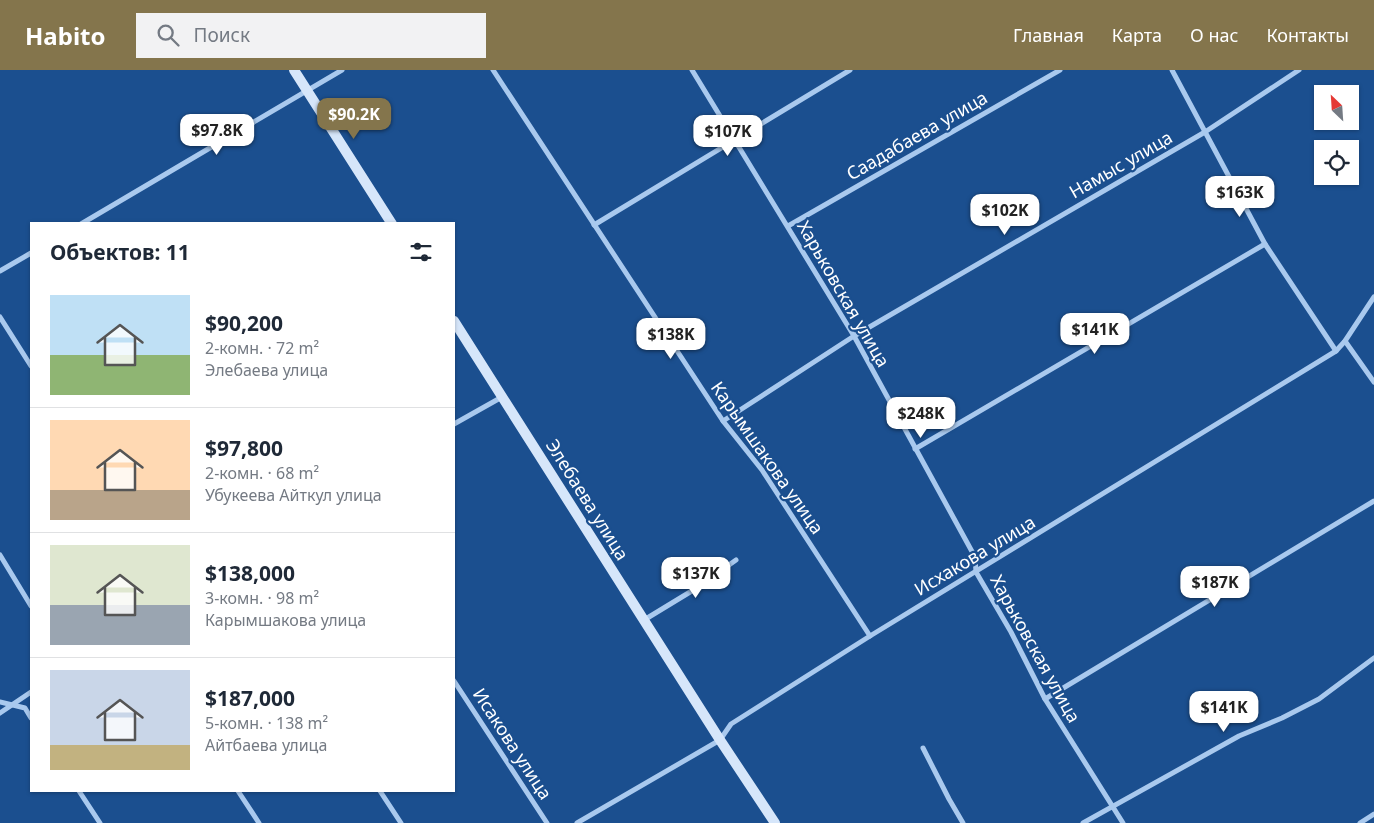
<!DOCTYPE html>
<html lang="ru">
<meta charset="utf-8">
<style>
body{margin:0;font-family:"Noto Sans",sans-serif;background:#f2f2f3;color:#1f2937;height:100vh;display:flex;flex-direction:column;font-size:19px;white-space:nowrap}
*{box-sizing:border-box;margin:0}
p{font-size:16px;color:#747a83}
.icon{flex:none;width:28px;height:28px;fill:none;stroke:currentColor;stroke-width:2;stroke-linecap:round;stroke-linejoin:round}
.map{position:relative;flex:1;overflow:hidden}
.details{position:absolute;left:30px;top:152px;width:425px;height:570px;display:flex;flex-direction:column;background:#fff;border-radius:0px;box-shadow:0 1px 4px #0004}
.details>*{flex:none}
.needle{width:32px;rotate:335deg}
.buttons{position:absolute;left:1314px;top:15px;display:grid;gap:10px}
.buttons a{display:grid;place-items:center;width:45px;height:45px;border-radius:0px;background:#fff;box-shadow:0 1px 4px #0004;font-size:25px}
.price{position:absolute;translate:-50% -42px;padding:0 11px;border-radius:10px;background:#fff;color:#222;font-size:16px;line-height:32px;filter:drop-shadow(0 1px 2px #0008)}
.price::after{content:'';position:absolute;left:50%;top:30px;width:15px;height:11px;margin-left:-8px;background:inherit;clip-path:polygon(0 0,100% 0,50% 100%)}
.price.active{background:#84754c;color:#fff}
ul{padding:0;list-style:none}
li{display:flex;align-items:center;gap:15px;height:125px;padding:0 20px}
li+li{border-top:1px solid #e0e1e3}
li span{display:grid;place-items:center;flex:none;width:140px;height:100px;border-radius:0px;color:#555}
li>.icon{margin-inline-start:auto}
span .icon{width:60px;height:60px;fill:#fffc;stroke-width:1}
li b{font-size:21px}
h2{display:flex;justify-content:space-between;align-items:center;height:60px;padding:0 20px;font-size:21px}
header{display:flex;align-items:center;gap:30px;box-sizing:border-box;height:70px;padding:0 25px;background:#84754c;color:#fff}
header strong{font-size:24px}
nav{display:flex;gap:28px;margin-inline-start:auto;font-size:18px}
.search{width:350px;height:45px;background:#f2f2f3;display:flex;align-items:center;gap:12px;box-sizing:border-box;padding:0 18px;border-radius:0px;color:#747a83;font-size:19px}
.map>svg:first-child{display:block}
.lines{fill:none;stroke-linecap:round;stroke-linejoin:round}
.street{stroke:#a9c9ee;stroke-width:5}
.secondary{stroke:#d6e6fa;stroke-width:10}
.labels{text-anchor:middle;stroke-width:4.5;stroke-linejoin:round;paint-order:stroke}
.street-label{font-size:18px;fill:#fff;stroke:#1b4f8f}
</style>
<header>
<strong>Habito</strong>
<div class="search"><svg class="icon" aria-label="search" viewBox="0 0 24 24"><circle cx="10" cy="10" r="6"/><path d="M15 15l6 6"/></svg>Поиск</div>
<nav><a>Главная</a><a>Карта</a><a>О нас</a><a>Контакты</a></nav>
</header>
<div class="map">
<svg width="1374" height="753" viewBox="0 0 1374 753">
<rect width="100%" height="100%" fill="#1b4f8f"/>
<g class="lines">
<g class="street">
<polyline points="493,0 723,351 762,400 870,566"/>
<polyline points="692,0 854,266 975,487 976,502 1011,562 1045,629 1123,753"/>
<polyline points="1172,0 1265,174 1336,281"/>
<polyline points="81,154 342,0"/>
<polyline points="594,155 850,0"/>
<polyline points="788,156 1060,0"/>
<polyline points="0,201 31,183"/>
<polyline points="0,247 31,296"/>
<polyline points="1345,271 1374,312"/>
<polyline points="723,351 854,266 1205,62 1299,0"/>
<polyline points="454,354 502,327"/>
<polyline points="915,379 1265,174"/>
<polyline points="0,485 31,536"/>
<polyline points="644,550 695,519 736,490"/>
<polyline points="454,611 547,753"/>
<polyline points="1045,629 1374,431"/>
<polyline points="0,632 25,638 31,648"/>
<polyline points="0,643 31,622"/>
<polyline points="923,678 949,729 963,753"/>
<polyline points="79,721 100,753"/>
<polyline points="238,721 259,753"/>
<polyline points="380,721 401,753"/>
<polyline points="577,753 720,670 731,654 870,566 1336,281 1345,271 1374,227"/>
<polyline points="1083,753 1239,666 1282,648 1319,629 1374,588"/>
<polyline points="1360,753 1374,744"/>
</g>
<g class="secondary">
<polyline points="294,0 392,154"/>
<polyline points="454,251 720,670 775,753"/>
</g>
</g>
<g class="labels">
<g class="street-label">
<text transform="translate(917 66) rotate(-30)" y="6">Саадабаева улица</text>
<text transform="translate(1121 95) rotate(-30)" y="6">Намыс улица</text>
<text transform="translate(843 224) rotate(60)" y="6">Харьковская улица</text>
<text transform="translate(767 388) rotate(55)" y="6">Карымшакова улица</text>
<text transform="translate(587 430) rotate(58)" y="6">Элебаева улица</text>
<text transform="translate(975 486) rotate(-31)" y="6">Исхакова улица</text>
<text transform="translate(1035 579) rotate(61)" y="6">Харьковская улица</text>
<text transform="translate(512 674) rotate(57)" y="6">Исакова улица</text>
</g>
</g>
</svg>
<div class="buttons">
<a><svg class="needle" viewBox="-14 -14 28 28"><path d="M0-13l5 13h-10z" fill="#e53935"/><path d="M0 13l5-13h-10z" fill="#747a83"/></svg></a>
<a><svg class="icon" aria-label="locate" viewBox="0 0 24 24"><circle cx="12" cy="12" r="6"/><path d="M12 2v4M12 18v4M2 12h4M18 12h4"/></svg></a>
</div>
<b class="price active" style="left:354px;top:70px">$90.2K</b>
<b class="price" style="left:217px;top:86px">$97.8K</b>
<b class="price" style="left:728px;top:87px">$107K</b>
<b class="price" style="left:1240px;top:148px">$163K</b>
<b class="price" style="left:1005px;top:166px">$102K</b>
<b class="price" style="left:1095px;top:285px">$141K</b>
<b class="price" style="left:671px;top:290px">$138K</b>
<b class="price" style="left:921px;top:369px">$248K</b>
<b class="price" style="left:696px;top:529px">$137K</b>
<b class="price" style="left:1215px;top:538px">$187K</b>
<b class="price" style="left:1224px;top:663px">$141K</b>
<section class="details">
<h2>Объектов: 11<svg class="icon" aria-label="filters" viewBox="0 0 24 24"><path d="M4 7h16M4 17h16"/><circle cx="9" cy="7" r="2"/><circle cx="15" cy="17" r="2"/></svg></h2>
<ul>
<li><span style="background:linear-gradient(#bfe0f5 60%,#8fb573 0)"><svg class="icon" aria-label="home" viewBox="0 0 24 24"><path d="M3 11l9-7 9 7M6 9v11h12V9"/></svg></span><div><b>$90,200</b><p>2-комн. · 72 m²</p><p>Элебаева улица</p></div></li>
<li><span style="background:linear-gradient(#ffd9b3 70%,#b9a48a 0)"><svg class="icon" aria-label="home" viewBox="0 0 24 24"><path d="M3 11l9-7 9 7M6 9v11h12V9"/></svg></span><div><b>$97,800</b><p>2-комн. · 68 m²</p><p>Убукеева Айткул улица</p></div></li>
<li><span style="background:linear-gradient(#dfe7d0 60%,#9aa5b1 0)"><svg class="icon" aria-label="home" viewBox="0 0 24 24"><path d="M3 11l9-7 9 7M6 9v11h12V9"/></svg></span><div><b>$138,000</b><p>3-комн. · 98 m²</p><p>Карымшакова улица</p></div></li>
<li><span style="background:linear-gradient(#c9d6e8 75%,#c2b280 0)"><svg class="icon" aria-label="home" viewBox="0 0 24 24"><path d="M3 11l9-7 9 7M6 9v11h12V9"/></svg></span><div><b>$187,000</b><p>5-комн. · 138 m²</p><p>Айтбаева улица</p></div></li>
</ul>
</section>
</div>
